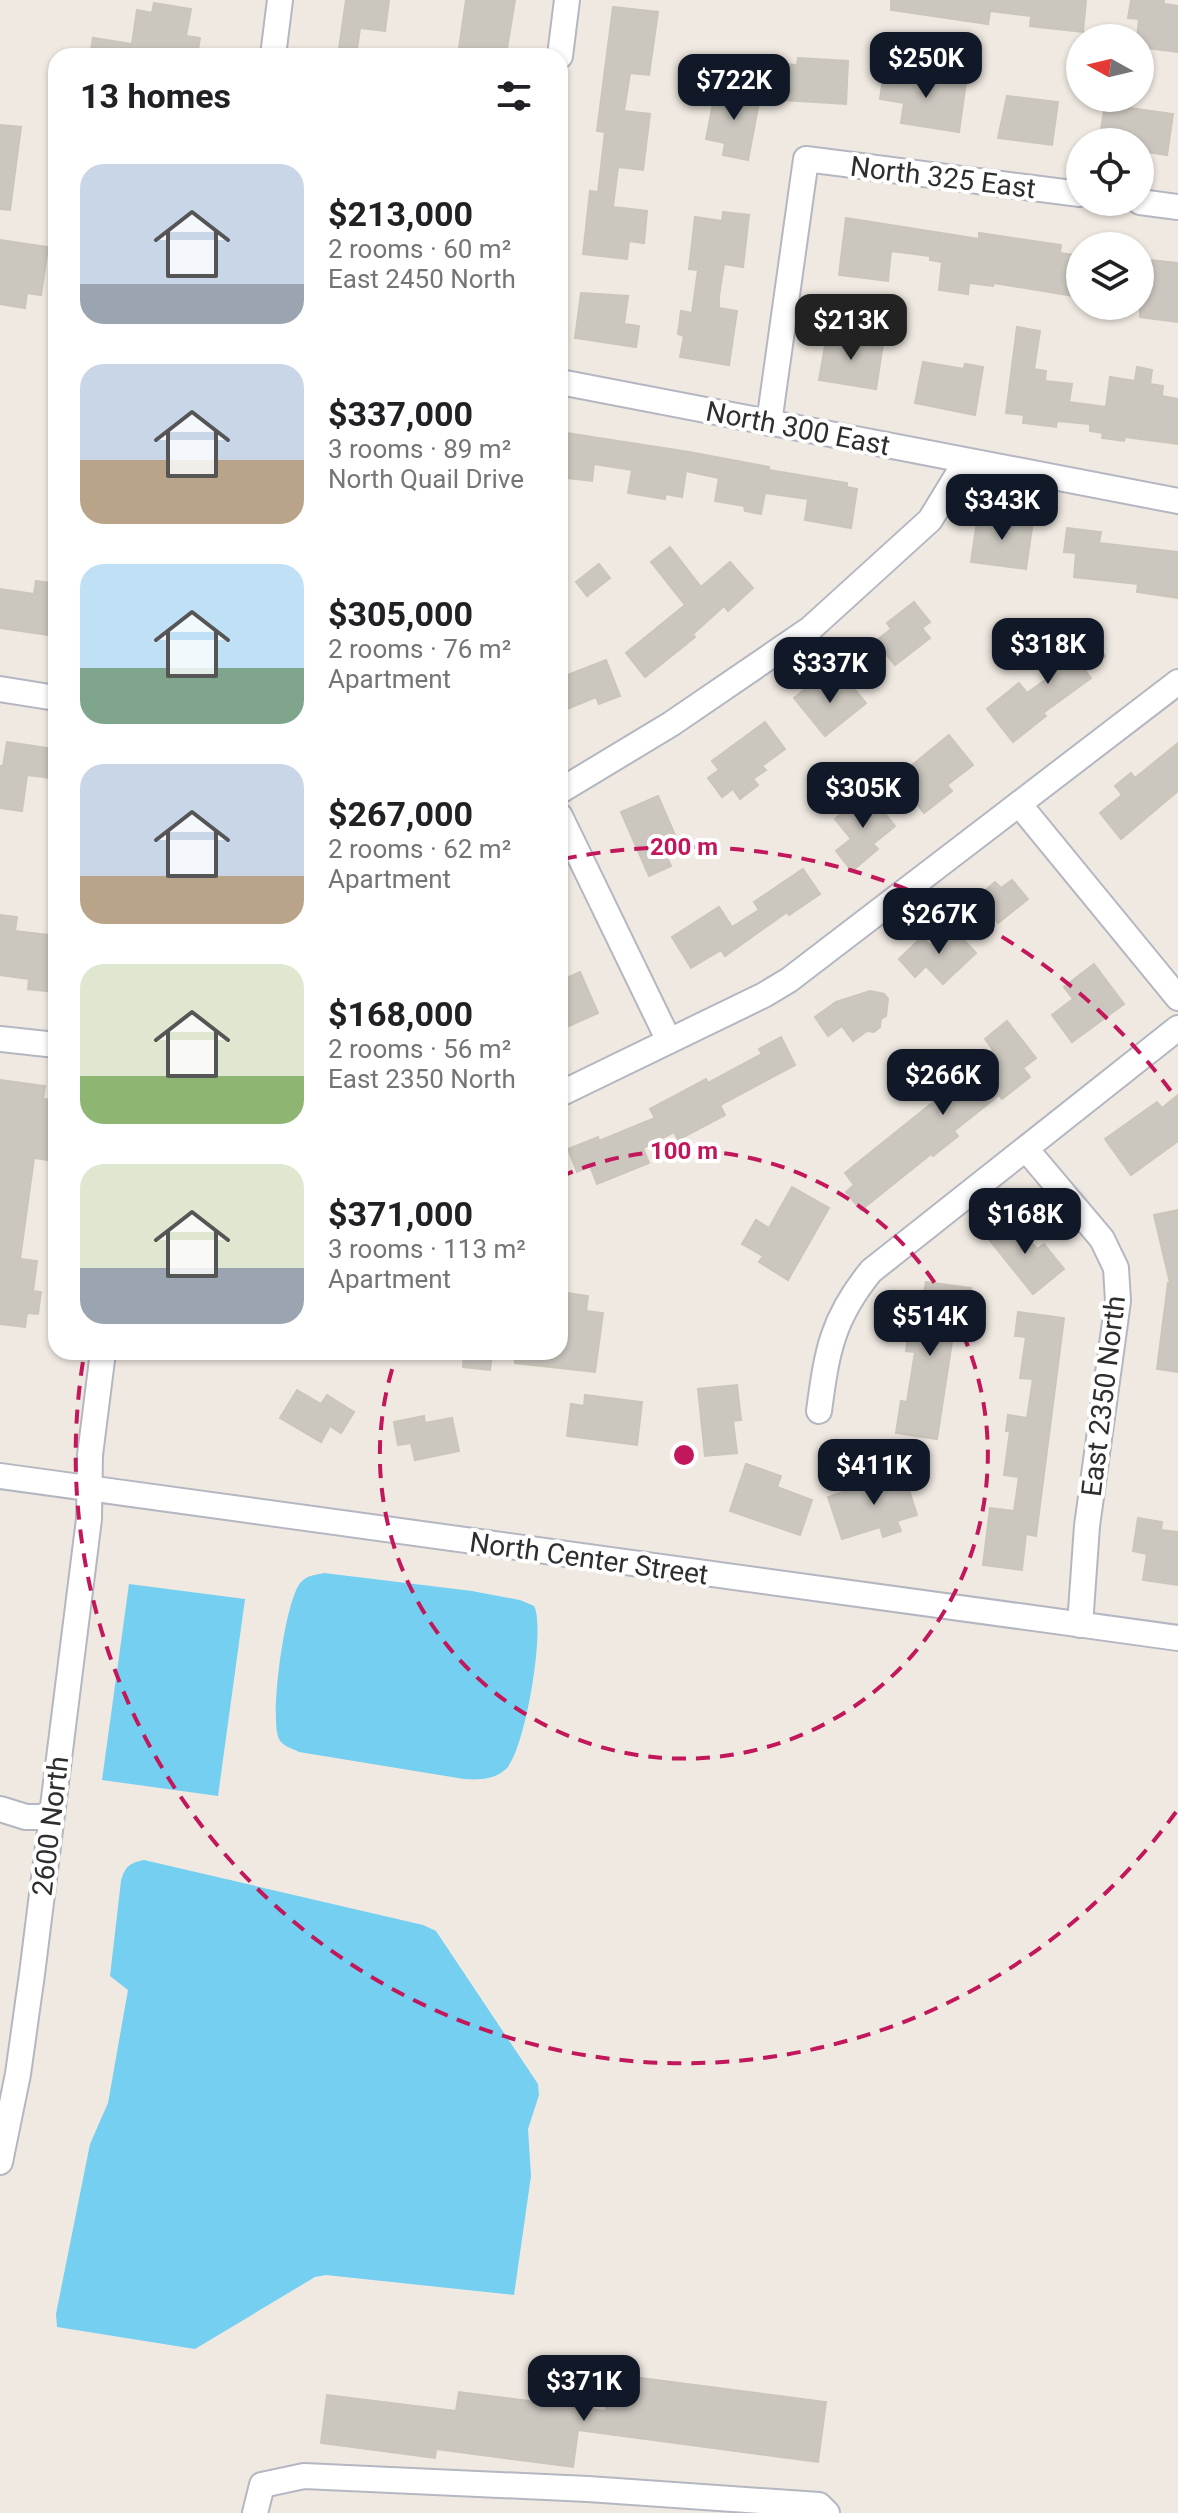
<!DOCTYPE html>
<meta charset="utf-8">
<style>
body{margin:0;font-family:Roboto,sans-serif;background:#f2f2f2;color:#202124;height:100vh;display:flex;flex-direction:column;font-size:30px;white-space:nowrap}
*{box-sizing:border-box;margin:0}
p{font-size:26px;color:#757577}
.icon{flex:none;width:44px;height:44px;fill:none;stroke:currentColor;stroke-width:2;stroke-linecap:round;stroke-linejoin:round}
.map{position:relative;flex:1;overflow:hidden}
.sheet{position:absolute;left:48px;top:48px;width:520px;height:1312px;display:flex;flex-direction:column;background:#fff;border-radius:24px;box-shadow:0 2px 6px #0004}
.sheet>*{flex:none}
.needle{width:52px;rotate:278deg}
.fabs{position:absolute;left:1066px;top:24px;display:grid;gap:16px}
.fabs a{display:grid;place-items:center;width:88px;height:88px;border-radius:50%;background:#fff;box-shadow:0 2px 6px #0004;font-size:40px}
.price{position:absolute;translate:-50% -68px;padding:0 18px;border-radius:16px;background:#111827;color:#fff;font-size:26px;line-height:52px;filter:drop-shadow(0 2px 4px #0008)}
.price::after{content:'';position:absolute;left:50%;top:48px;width:24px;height:18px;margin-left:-12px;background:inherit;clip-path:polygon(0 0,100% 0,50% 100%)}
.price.on{background:#222;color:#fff}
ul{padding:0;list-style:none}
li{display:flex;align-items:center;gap:24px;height:200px;padding:0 32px}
li span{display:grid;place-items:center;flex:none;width:224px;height:160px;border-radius:24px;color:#555}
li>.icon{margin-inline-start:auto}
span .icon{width:96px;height:96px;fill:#fffc;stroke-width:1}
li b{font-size:34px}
h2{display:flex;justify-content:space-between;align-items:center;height:96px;padding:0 32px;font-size:34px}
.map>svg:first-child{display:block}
.water{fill:#75cff0}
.building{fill:#cbc7bf;stroke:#cbc5ba;stroke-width:2}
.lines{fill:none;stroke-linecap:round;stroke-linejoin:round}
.minor-casing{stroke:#b4b7c1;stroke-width:28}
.minor{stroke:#fff;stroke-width:24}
.ring{fill:none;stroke:#c2185b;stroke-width:4;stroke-dasharray:14 10}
.labels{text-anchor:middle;stroke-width:8;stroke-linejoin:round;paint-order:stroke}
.street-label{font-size:28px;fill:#2e2e2e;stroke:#fff}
.centre{fill:#c2185b;stroke:#fff;stroke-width:4}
.ring-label{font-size:24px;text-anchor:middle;font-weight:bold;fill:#c2185b;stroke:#fff;stroke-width:8;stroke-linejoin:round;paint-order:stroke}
</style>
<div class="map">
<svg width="1178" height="2513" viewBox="0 0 1178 2513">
<rect width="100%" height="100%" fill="#efe9e1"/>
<g class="water">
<path d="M324 1573 472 1591 520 1600 534 1606C546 1627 525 1752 506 1769 494 1780 479 1780 464 1779L299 1752C292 1748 283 1747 279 1739 269 1718 285 1599 301 1582 307 1575 316 1575 324 1573Z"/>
<polygon points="129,1584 245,1599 218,1796 102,1780"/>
<path d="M144 1860 423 1925 436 1931 538 2084 539 2095 528 2129 531 2176 514 2295 326 2275 315 2277 195 2349 57 2327 56 2314 90 2144 108 2103 128 1990 110 1976 121 1881C125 1867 129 1863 144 1860Z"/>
</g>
<g class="building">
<polygon points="346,0 389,0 385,31 360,28 356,56 338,56"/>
<polygon points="466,0 515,0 506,55 459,48"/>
<polygon points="891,0 1086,0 1083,32 1030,26 1031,16 990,11 988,24 891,10"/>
<polygon points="1131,0 1164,0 1164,4 1178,6 1178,52 1140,47 1140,38 1137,38 1139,19 1128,18"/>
<polygon points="154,3 191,9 186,36 200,38 197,56 90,56 93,38 132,44 137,10 152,13"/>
<polygon points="613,7 658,12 649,75 630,73 624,111 650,114 643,170 618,167 613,207 647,211 644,243 629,241 627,259 583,254 590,191 598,192 605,132 597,131"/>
<polygon points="798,58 848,61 846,104 783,100 785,64 797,65"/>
<polygon points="884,71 966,82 959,132 901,123 904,103 880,99"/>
<polygon points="716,89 760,97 748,160 723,155 725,143 706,139"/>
<polygon points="1007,96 1058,102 1052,145 998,138"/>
<polygon points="1116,106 1173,114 1167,155 1140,151 1140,142 1112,142 1113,138 1100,136 1104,110 1115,111"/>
<polygon points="0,125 21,127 10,210 0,209"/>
<polygon points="723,212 749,215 743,267 724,264 719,296 719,308 737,311 729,365 680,357 684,336 678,334 681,311 692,313 698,270 689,269 695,217 722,221"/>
<polygon points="846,218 979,239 979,233 1061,245 1060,253 1080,256 1080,297 994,283 993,286 969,283 968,294 939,290 942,262 930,260 930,256 891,251 888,281 839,275"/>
<polygon points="0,240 48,247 41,295 27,293 25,308 0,304"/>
<polygon points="1140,259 1178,263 1178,322 1140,317"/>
<polygon points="581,293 628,296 624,324 639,326 636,347 575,338"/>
<polygon points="1017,327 1040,331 1034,369 1046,371 1045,381 1072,384 1069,402 1106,407 1110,377 1135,381 1137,367 1152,370 1150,384 1163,386 1162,396 1178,399 1178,444 1125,437 1124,441 1102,438 1103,433 1090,431 1090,424 1057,421 1056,427 1023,423 1024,415 1006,413"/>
<polygon points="827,335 883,344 876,389 819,380"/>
<polygon points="923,362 964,369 965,364 983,367 975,415 915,403"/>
<polygon points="560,432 689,452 769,467 769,470 847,483 847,487 857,489 851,528 805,520 808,499 765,493 761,514 745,511 744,506 715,501 719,478 686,471 682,497 665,494 665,499 628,493 632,470 594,464 592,481 560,477"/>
<polygon points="978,514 1033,521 1026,569 971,562"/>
<polygon points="1067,528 1101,532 1099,543 1178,552 1178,598 1137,592 1138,584 1074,577 1076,553 1064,552"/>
<polygon points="670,547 701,587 730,562 753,588 728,611 724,606 693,634 695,637 645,677 626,653 685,605 651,562"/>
<polygon points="599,564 610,578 587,596 576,582"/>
<polygon points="36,581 52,583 50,599 56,599 56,636 0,628 0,589 34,594"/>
<polygon points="914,602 930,622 922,628 930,638 895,665 876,641 891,629 887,623"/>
<polygon points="1083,625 1105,656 1085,671 1091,678 1043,713 1046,716 1013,742 987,709 1019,683 1027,693 1065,666 1051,647"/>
<polygon points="606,660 620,696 599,704 596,697 560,712 560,678"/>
<polygon points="844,677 866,703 825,736 794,698 814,682 823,694"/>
<polygon points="765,722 785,749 762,766 766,770 753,779 758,785 740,799 733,789 722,797 708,778 719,770 712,761"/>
<polygon points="949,735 973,765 947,785 952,791 924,813 911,796 920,790 905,771"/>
<polygon points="7,742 54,749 50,778 27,775 22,811 0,808 0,766 3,766"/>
<polygon points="1178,743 1178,791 1121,839 1100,813 1122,795 1115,786 1131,773 1135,778"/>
<polygon points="868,792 895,826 873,844 878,849 852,871 836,851 851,839 835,819"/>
<polygon points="658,796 681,849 666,855 671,866 649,876 621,812"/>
<polygon points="803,869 820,894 789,915 787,912 725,956 721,950 691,968 672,937 719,907 732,927 759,910 754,902"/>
<polygon points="1012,880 1028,899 998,923 977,897 995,882 1001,888"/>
<polygon points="0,915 17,917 15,931 56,936 56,992 28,989 29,979 0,975"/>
<polygon points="951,926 976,953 943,984 926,966 915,977 899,959 922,937 930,945"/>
<polygon points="1094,964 1124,1004 1072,1042 1052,1015 1073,999 1064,987"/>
<polygon points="580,972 598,1013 560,1030 560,981"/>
<polygon points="870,991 884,994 888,999 886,1016 881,1019 880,1027 874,1032 867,1031 853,1041 842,1026 828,1036 815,1017 836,1002"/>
<polygon points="1007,1021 1036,1058 1023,1068 1030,1077 1002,1099 999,1095 954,1131 958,1136 933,1156 931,1154 861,1210 846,1192 854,1185 845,1173 977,1067 975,1065 993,1050 985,1039"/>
<polygon points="781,1037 795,1065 720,1105 725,1115 678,1140 674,1132 643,1148 649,1163 597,1184 590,1166 577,1172 568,1149 598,1137 599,1141 655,1118 650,1109 706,1079 708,1083 762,1054 759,1049"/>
<polygon points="0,1080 45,1086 43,1099 56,1100 56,1161 34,1158 20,1259 37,1261 33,1291 41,1292 38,1314 27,1313 25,1327 0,1324"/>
<polygon points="1178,1095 1178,1141 1131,1175 1105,1139 1157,1102 1162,1108"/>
<polygon points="792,1187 829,1208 788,1280 759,1262 763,1256 742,1244 756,1220 769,1228"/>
<polygon points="1178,1210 1178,1372 1157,1369 1168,1283 1170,1283 1154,1215"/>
<polygon points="1011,1217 1037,1249 1044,1244 1064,1269 1033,1294 987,1237"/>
<polygon points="926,1282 971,1288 969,1304 958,1303 937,1439 896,1433 901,1401 907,1402 915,1352 906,1351 910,1321 915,1322 919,1292 924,1293"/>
<polygon points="560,1292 588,1296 586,1311 603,1313 595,1372 515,1363 515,1352 560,1352"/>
<polygon points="1018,1312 1064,1318 1036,1536 1026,1534 1022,1570 983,1565 990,1508 1014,1511 1019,1477 1004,1475 1010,1431 1006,1431 1008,1415 1027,1418 1033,1379 1020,1378 1026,1337 1015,1336"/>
<polygon points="464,1352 492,1352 490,1370 463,1367"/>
<polygon points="737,1385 741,1420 733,1421 737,1453 705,1456 698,1389"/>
<polygon points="297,1390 321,1404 327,1395 354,1412 341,1433 330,1426 321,1442 280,1418"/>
<polygon points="585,1395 642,1402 637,1445 567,1436 571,1404 584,1406"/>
<polygon points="424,1416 425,1423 452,1418 459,1451 415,1460 411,1443 398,1445 394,1422"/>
<polygon points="746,1464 781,1476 777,1487 812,1500 800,1535 730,1511"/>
<polygon points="903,1471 917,1515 897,1521 901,1531 883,1537 880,1527 842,1539 828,1497"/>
<polygon points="1138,1518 1162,1522 1161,1530 1178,1532 1178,1585 1143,1580 1147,1554 1133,1551"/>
<polygon points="610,2374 826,2402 818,2462 578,2430 573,2467 436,2449 435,2458 321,2443 327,2395 456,2411 459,2392 606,2411"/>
</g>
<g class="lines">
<defs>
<g id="minor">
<polyline points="273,56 280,0"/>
<polyline points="560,56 567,0"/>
<polyline points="1140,202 1178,207"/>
<polyline points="560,382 1178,501"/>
<polyline points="769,423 806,159 1080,194"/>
<polyline points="0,689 56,698"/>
<polyline points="560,791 671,724 810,629 930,520 966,461"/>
<polyline points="1019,804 1178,998"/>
<polyline points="560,816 669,1041"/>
<polyline points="0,1039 56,1045"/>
<polyline points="560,1094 764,995 789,980 1178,682"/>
<polyline points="1026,1149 1102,1239 1116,1268 1118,1301 1087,1526 1080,1625"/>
<path d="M819 1411C827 1351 832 1319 871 1271L1178 1028"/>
<polyline points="0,1476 1178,1638"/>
<polyline points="0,1809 26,1817 51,1817"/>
<polyline points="0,2162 18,2074 32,1974 89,1519 90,1455 103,1352"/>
<polyline points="255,2513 262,2485 304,2476 588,2489 819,2505 827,2513"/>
</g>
</defs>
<use href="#minor" class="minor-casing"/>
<use href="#minor" class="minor"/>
</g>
<g class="ring">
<path d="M560 1177A304 304 0 1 1 397 1354"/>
<path d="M1176 1812A608 608 0 0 1 84 1355M563 859A608 608 0 0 1 1176 1098"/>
</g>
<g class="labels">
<g class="street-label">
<text transform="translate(943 177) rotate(7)" y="10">North 325 East</text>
<text transform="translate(798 428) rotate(11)" y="10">North 300 East</text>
<text transform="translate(1103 1396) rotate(-83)" y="10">East 2350 North</text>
<text transform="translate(589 1558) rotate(8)" y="10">North Center Street</text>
<text transform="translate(50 1826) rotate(-83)" y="10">2600 North</text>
</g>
</g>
<circle cx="684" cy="1455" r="12" class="centre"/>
<g class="ring-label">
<text x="684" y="855">200 m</text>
<text x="684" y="1159">100 m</text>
</g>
</svg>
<div class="fabs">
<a><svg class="needle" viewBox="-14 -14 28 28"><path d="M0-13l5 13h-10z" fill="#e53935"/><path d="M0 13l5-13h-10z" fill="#757577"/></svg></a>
<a><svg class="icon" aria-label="locate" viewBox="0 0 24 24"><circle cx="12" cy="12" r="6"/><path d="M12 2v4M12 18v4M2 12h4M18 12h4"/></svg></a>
<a><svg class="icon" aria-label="layers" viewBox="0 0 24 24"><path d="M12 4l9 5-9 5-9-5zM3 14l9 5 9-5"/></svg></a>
</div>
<b class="price" style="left:926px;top:100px">$250K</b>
<b class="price" style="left:734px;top:122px">$722K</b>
<b class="price on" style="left:851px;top:362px">$213K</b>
<b class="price" style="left:1002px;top:542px">$343K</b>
<b class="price" style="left:1048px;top:686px">$318K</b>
<b class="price" style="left:830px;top:705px">$337K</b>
<b class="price" style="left:863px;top:830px">$305K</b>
<b class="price" style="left:939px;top:956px">$267K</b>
<b class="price" style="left:943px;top:1117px">$266K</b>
<b class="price" style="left:1025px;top:1256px">$168K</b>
<b class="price" style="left:930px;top:1358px">$514K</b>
<b class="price" style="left:874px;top:1507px">$411K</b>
<b class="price" style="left:584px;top:2423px">$371K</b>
<section class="sheet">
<h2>13 homes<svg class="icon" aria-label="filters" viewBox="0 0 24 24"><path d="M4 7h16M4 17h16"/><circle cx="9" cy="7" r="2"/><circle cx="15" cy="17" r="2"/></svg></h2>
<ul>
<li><span style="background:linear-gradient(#c9d6e8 75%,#9aa5b1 0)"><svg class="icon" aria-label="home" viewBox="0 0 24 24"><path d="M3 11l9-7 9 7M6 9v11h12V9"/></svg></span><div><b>$213,000</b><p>2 rooms · 60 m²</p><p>East 2450 North</p></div></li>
<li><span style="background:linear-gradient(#c9d6e8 60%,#b9a48a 0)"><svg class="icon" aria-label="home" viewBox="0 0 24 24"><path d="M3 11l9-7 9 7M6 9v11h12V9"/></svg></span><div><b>$337,000</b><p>3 rooms · 89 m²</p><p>North Quail Drive</p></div></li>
<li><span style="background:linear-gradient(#bfe0f5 65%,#7fa58c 0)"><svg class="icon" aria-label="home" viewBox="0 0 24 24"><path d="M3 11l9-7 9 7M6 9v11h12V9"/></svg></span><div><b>$305,000</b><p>2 rooms · 76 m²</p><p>Apartment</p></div></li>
<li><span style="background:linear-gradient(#c9d6e8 70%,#b9a48a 0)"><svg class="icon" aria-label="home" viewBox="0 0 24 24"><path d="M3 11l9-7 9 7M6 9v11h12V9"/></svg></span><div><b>$267,000</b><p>2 rooms · 62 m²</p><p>Apartment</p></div></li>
<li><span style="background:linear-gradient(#dfe7d0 70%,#8fb573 0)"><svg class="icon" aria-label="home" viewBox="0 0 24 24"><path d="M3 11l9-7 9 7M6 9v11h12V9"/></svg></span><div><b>$168,000</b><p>2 rooms · 56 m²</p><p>East 2350 North</p></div></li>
<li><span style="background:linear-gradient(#dfe7d0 65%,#9aa5b1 0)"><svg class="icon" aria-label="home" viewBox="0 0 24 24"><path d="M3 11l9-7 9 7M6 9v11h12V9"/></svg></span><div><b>$371,000</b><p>3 rooms · 113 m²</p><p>Apartment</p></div></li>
</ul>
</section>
</div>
